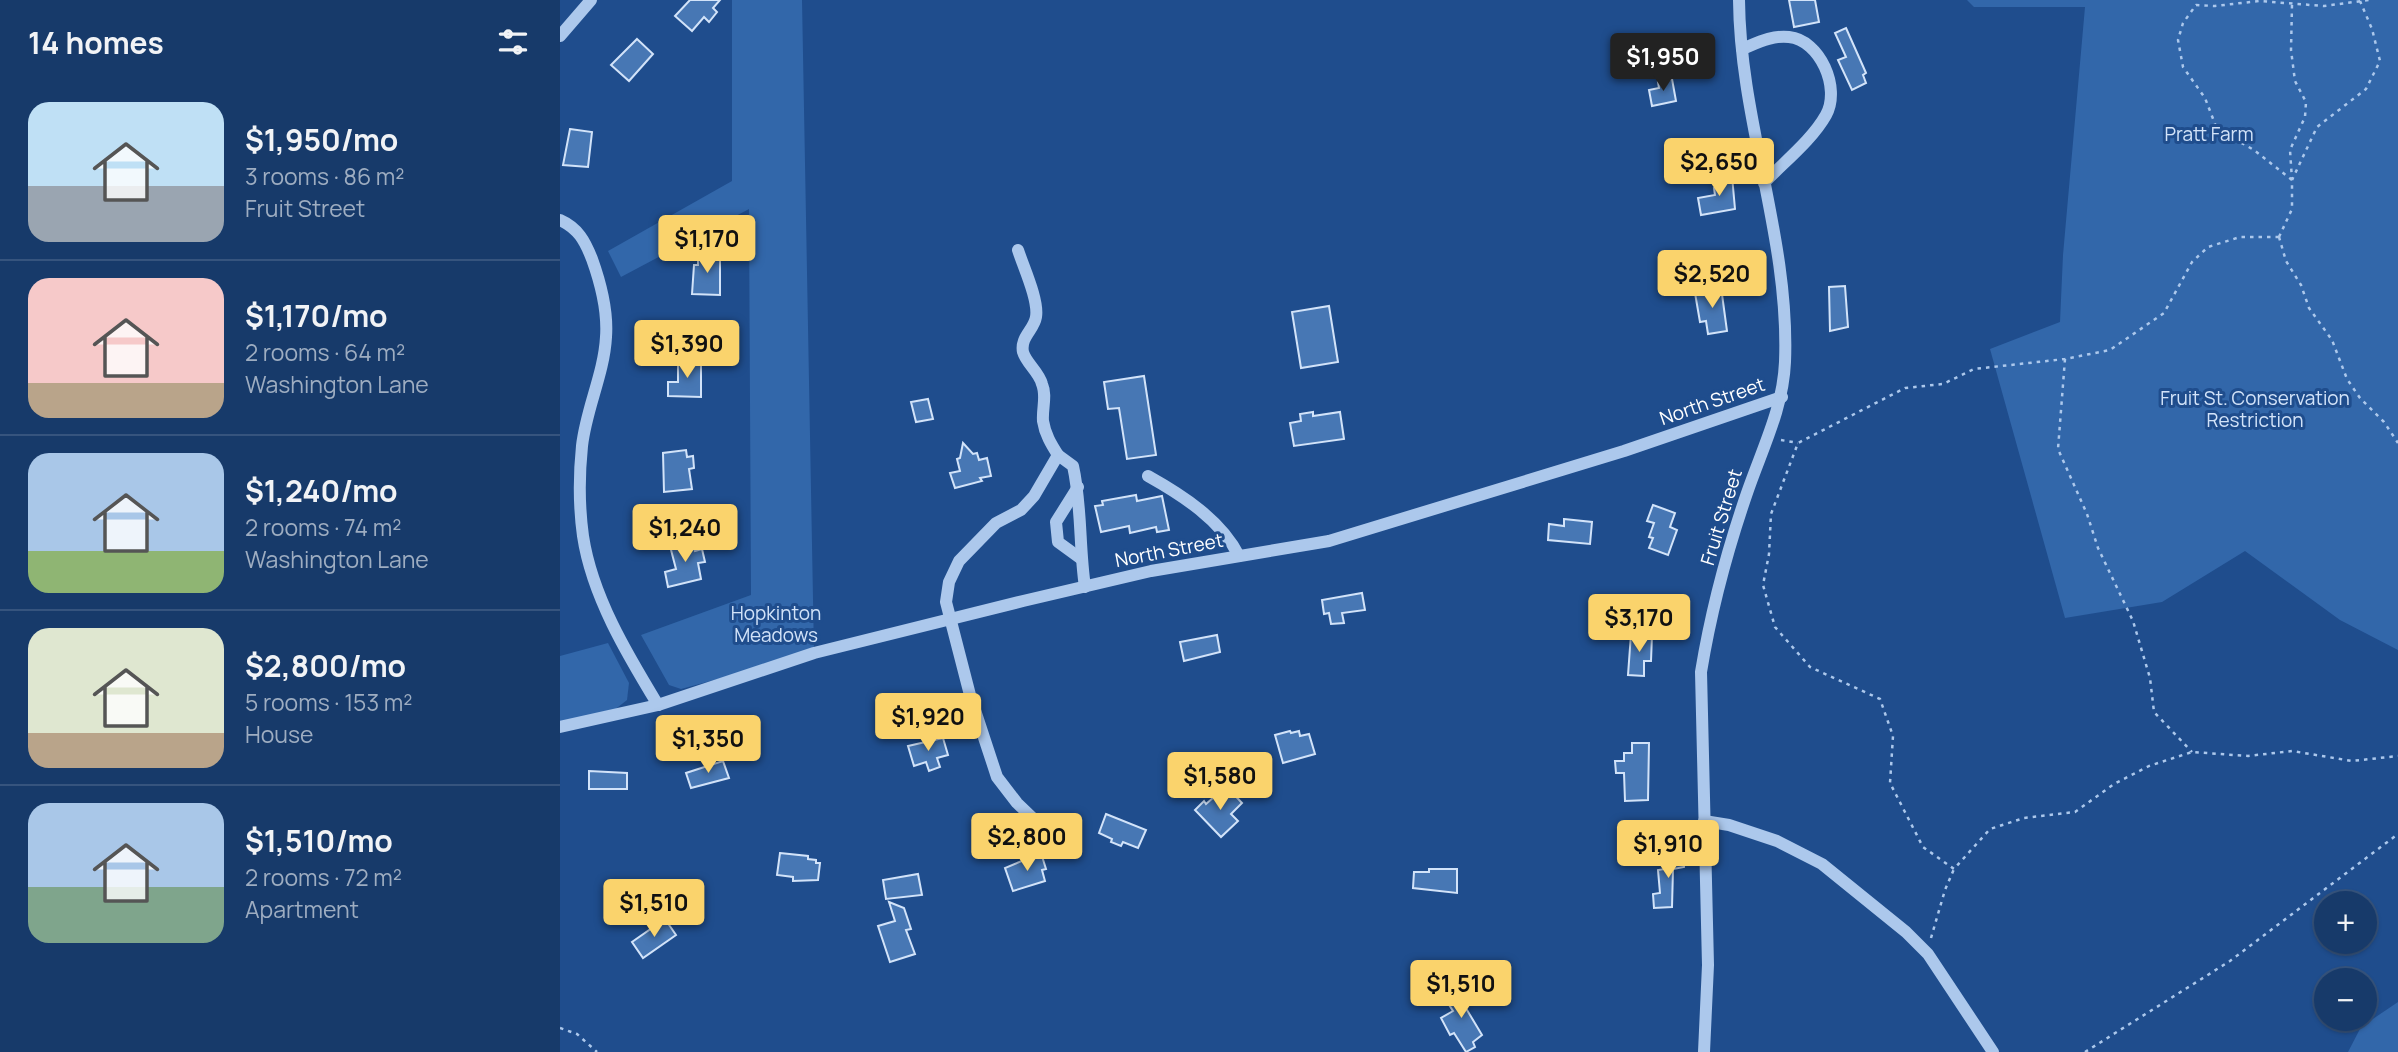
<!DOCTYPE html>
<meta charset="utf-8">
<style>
body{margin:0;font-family:Manrope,sans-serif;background:#204170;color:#f1f3f6;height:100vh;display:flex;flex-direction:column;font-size:26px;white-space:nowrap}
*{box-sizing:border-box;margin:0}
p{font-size:23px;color:#9eadc1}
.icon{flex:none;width:38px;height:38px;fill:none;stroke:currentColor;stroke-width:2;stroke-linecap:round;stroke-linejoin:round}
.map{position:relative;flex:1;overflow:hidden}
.details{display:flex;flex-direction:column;background:#173a6a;width:560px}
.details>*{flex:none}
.buttons{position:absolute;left:1754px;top:891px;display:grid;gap:14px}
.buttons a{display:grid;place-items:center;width:63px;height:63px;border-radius:50%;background:#173a6a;box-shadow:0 2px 5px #0004,0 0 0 2px #36547e;font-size:35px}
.price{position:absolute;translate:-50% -60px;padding:0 16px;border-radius:7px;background:#fad36c;color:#111;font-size:23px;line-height:46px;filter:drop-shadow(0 2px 4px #0008)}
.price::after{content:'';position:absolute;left:50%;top:42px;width:21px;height:16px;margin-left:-10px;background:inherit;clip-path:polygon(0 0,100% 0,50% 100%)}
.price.selected{background:#222;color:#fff}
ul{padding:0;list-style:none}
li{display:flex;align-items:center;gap:21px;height:175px;padding:0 28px}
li+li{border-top:2px solid #36547e}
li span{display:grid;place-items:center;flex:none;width:196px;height:140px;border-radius:21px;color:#555}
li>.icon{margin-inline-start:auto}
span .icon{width:84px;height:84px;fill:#fffc;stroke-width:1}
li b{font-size:30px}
h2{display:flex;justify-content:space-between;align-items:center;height:84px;padding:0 28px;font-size:30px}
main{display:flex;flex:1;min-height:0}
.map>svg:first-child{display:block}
.green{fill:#3267aa}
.building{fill:#4777b4;stroke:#d2e3f9;stroke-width:2}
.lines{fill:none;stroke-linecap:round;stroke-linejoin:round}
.path{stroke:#acc8ec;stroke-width:2.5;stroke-dasharray:3.5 5;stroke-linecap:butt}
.minor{stroke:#acc8ec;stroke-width:12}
.labels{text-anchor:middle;stroke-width:6;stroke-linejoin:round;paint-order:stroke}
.park-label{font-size:19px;fill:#d2e3f9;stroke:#1f4d8d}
.street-label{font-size:19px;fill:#fff;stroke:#1f4d8d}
</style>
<main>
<section class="details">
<h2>14 homes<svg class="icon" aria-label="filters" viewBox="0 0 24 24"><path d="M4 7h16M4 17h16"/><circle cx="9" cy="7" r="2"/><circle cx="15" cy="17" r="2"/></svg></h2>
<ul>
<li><span style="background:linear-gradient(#bfe0f5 60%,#9aa5b1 0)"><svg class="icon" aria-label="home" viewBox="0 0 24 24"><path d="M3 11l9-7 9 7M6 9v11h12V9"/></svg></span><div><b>$1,950/mo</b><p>3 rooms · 86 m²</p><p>Fruit Street</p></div></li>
<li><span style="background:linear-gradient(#f6c9c9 75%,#b9a48a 0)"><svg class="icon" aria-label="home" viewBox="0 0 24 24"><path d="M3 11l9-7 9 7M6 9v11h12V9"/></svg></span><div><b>$1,170/mo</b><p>2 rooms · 64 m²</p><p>Washington Lane</p></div></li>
<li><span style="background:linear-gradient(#a9c7e8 70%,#8fb573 0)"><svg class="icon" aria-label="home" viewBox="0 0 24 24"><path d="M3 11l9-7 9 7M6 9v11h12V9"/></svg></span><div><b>$1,240/mo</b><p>2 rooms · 74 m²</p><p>Washington Lane</p></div></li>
<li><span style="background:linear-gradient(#dfe7d0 75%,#b9a48a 0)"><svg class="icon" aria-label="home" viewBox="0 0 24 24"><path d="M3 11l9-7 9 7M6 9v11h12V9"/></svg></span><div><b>$2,800/mo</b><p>5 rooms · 153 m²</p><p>House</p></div></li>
<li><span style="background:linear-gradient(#a9c7e8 60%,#7fa58c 0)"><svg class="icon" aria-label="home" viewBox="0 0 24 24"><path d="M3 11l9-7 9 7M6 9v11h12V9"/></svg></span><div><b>$1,510/mo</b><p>2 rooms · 72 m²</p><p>Apartment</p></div></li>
</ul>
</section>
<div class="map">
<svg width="1838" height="1052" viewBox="0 0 1838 1052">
<rect width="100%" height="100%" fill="#1f4d8d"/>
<g class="green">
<polygon points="172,0 242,0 254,653 121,689 109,685 81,635 191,595 189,209 61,277 48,251 172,181"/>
<polygon points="1407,0 1838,0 1838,650 1780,620 1685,551 1602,602 1505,618 1430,349 1500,322 1503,255 1525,7 1414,7"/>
<polygon points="48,643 69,683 67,700 53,711 0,722 0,656"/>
<polygon points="1838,1002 1838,1052 1788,1052 1801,1027"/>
</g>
<g class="building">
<polygon points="130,0 160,0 153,8 157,12 149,22 144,17 132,31 115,16"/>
<polygon points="1229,0 1255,0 1259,22 1234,27"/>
<polygon points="1286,28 1306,73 1303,75 1306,83 1292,90 1278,60 1286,57 1275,33"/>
<polygon points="77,39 93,54 69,81 51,65"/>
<polygon points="1112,79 1116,101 1092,106 1089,90 1099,88 1098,82"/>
<polygon points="10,129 32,132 28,167 3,165"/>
<polygon points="1158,141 1161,158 1146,160 1143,143"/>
<polygon points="1172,176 1175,209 1141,215 1138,198 1155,195 1154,188 1159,187 1157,178"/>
<polygon points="138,254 160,254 160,295 132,294 134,265 138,265"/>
<polygon points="1285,286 1288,327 1270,331 1269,287"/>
<polygon points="1161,287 1167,331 1148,334 1146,321 1140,322 1135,293"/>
<polygon points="769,306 778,362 741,368 732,312"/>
<polygon points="118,361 141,361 141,397 108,396 108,382 118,382"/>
<polygon points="584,376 596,455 567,459 559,408 548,409 544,382"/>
<polygon points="368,399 373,419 356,422 351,402"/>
<polygon points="753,412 753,416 780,412 784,439 734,446 730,423 741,421 740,414"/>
<polygon points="403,443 413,454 417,453 419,460 427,458 431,476 420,478 422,481 395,488 390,473 400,471 397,459 400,458"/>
<polygon points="126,450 127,457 133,456 134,468 129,469 132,489 104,492 103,453"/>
<polygon points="576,495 577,501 602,496 609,530 597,532 596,527 570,533 569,526 541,532 535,506 543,505 542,501"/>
<polygon points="1093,505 1115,513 1110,527 1117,530 1108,555 1089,548 1093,538 1089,537 1094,523 1087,521"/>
<polygon points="1004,519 1032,522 1030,544 988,540 989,524 1004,526"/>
<polygon points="132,541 135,551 142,549 145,562 138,563 141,579 108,587 105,572 116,569 110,546"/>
<polygon points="802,593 805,610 782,613 784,623 771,624 769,613 764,614 762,600"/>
<polygon points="1071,634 1092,635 1091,661 1084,661 1084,676 1068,675"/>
<polygon points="657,635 660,652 624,661 620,642"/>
<polygon points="730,731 731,733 739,731 740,736 749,734 755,754 723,763 715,735"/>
<polygon points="383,738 388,755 377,758 380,767 369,771 366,762 354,766 348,746"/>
<polygon points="1072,743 1089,743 1088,800 1065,801 1064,773 1056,773 1055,761 1064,761 1064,753 1072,753"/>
<polygon points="163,761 169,778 131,788 126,773"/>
<polygon points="29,771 67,773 67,789 29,789"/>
<polygon points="668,788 682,803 671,814 678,821 661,837 635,810 644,801 646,804 654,797 656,800"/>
<polygon points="546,814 586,830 578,848 563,842 561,846 551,842 552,839 539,833"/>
<polygon points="220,853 248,856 248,859 256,860 256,863 260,863 258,880 233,881 233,877 217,875"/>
<polygon points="481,853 486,869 482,870 485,881 453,891 445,868"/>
<polygon points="1124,853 1124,867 1113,869 1112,907 1094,908 1093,894 1100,893 1098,870 1105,869 1104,854"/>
<polygon points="869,869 897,869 897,893 853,888 854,872 869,872"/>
<polygon points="358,874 362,895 326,899 323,880"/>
<polygon points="329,902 344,908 351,929 346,930 355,954 330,962 318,926 335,921"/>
<polygon points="105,919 116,935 83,958 72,942"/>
<polygon points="890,986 906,991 904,1005 922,1035 913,1042 915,1047 906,1052 894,1033 890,1035 881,1018 893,1011 886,1000"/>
</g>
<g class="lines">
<g class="path">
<polyline points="1732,5 1731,50 1735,81 1746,102 1745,117 1730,150 1732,180"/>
<polyline points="1732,180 1694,150 1657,129 1645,98 1623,67 1618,40 1623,23 1636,5 1655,6 1699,1 1764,6 1809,0"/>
<polyline points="1719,237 1680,237 1648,247 1632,262 1604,313 1550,350 1505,359 1414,369 1383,384 1345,388 1238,443 1211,514 1209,554 1203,585 1215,627 1250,667 1320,699 1333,736 1330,783 1363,847 1394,869 1430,829 1464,818 1515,812 1554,784 1589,766 1632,752 1688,756 1732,751 1792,761 1838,756"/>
<polyline points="1719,237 1732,209 1732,180 1757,127 1806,89 1820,61 1812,29 1800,1"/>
<polyline points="1719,237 1726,261 1741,285 1749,308 1772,340 1787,379 1800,398 1824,422 1838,443"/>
<polyline points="1505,359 1498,449 1527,514 1538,548 1573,621 1590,678 1594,712 1632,752"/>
<polyline points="1221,440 1238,443"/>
<polyline points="1371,938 1385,890 1394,869"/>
<polyline points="0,1028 17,1034 37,1052"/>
<polyline points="1525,1052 1670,961 1838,834"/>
</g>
<g class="minor">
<polyline points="0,36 31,0"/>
<path d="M1182 49C1197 43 1212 35 1229 37 1260 40 1281 88 1266 115 1252 140 1224 162 1204 183"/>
<path d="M0 220C18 228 25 241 32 259 41 284 48 310 46 337 44 374 26 409 22 446 19 475 19 507 23 536 32 596 67 654 98 705"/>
<path d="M458 250C463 266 479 300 476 317 474 330 460 337 463 352 466 363 479 372 482 384 487 396 482 408 483 421 485 434 491 444 498 455L474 496 461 510 436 523 399 561 389 582 386 602 410 695 437 777 457 803 481 826"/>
<path d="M498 455 513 466C522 506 519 547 525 587"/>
<path d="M588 476C622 495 661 520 679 556"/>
<polyline points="518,487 496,522 498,542 520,558"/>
<polyline points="0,727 98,705 254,653 463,601 591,571 769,541 1064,451 1222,397"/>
<polyline points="1144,821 1169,825 1217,841 1262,864 1346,932 1368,954 1433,1052"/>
<path d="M1144 1052 1148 965 1141 672C1151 611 1167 551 1187 493 1202 449 1223 409 1225 362 1230 239 1180 122 1179 0"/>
</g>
</g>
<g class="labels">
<g class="park-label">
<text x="1649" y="141">Pratt Farm</text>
<text x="1695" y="405">Fruit St. Conservation<tspan x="1695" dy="22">Restriction</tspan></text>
<text x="216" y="620">Hopkinton<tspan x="216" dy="22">Meadows</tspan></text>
</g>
<g class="street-label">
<text transform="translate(1152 401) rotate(-19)" y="7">North Street</text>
<text transform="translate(1161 517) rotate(-73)" y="7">Fruit Street</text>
<text transform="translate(609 550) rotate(-11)" y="7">North Street</text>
</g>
</g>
</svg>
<div class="buttons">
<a>+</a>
<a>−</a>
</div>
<b class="price selected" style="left:1103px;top:93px">$1,950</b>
<b class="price" style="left:1159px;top:198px">$2,650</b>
<b class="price" style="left:147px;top:275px">$1,170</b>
<b class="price" style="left:1152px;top:310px">$2,520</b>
<b class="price" style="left:127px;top:380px">$1,390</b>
<b class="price" style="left:125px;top:564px">$1,240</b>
<b class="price" style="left:1079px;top:654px">$3,170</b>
<b class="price" style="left:368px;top:753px">$1,920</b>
<b class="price" style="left:148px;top:775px">$1,350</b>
<b class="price" style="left:660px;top:812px">$1,580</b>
<b class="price" style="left:467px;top:873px">$2,800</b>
<b class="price" style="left:1108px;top:880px">$1,910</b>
<b class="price" style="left:94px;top:939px">$1,510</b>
<b class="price" style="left:901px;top:1020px">$1,510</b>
</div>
</main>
